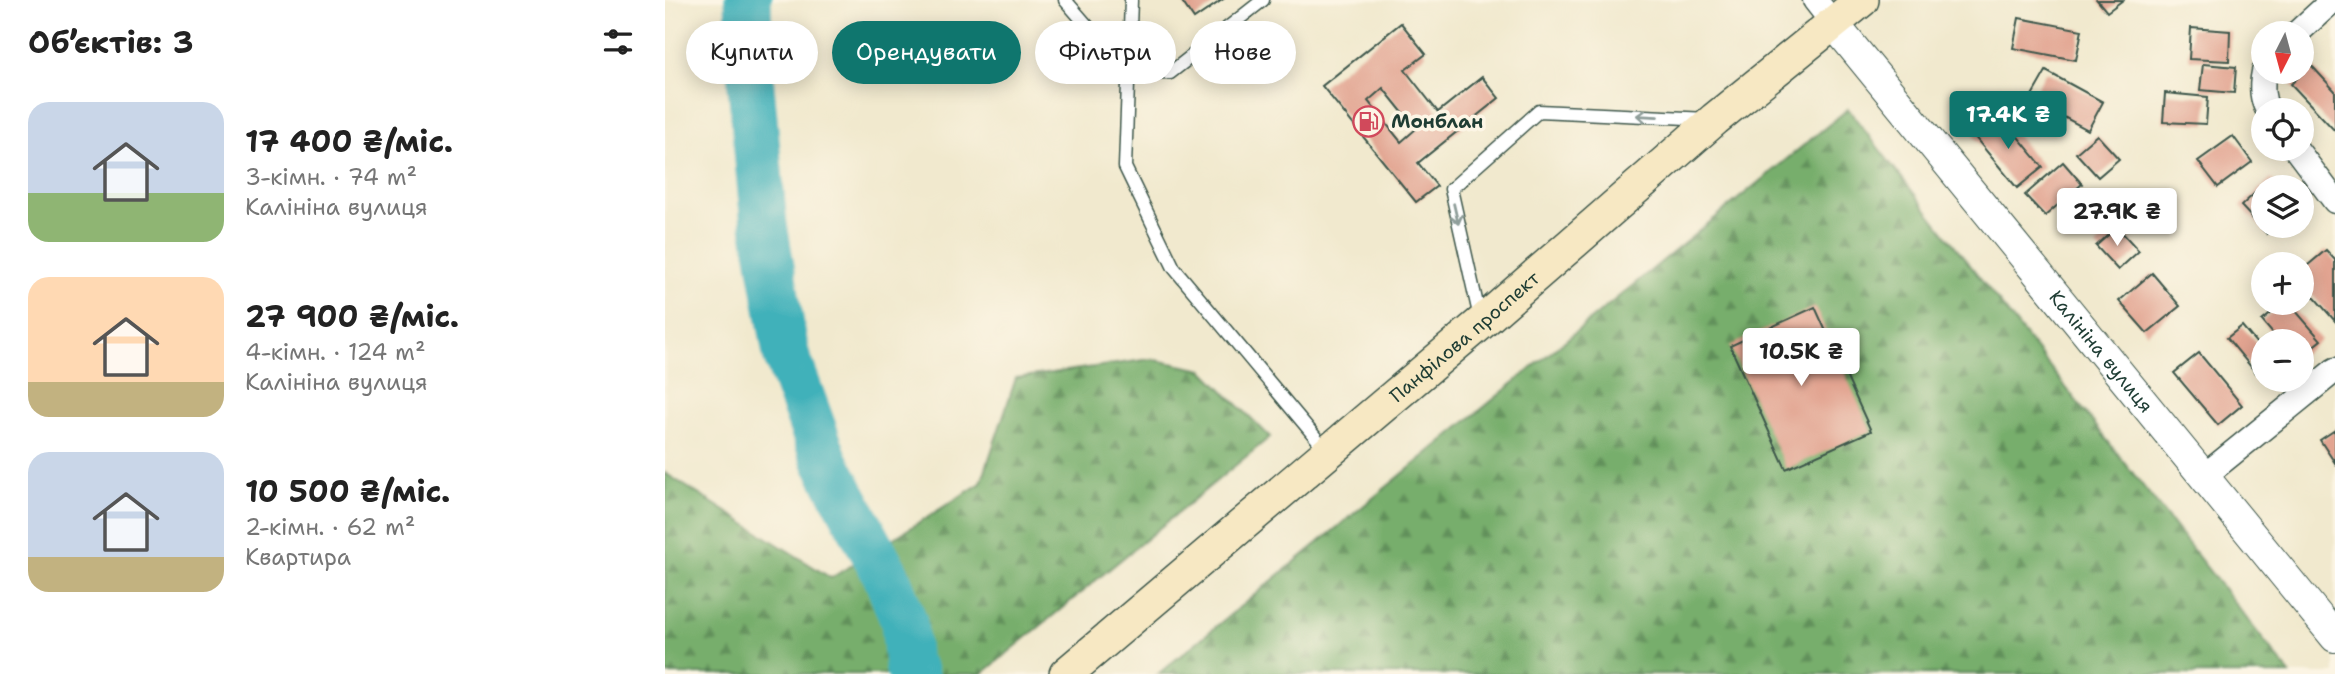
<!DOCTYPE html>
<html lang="uk">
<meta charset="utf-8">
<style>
body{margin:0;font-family:"Shantell Sans",sans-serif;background:#f2f2f2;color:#222;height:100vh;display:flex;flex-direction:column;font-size:26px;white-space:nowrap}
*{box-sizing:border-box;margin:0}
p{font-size:23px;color:#767676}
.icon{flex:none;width:38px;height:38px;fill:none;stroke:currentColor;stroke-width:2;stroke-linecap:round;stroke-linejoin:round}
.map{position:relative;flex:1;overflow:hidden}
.side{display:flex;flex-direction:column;background:#fff;width:665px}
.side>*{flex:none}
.top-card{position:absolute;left:21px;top:21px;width:665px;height:63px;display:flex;gap:14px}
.needle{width:46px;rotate:186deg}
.tools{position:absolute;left:1586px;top:21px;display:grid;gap:14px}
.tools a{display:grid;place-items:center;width:63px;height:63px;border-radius:50%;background:#fff;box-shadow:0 4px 18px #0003;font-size:35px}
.price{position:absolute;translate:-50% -60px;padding:0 16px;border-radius:7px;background:#fff;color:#222;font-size:23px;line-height:46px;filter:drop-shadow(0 2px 4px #0008)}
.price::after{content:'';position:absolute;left:50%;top:42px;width:21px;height:16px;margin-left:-10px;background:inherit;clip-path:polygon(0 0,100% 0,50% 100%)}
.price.current{background:#0f766e;color:#fff}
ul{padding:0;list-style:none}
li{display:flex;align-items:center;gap:21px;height:175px;padding:0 28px}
li span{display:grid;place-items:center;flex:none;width:196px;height:140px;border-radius:21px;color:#555}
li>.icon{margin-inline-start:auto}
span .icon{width:84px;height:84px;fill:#fffc;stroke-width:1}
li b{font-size:30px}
h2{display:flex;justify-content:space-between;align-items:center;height:84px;padding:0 28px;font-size:30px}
.chip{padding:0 24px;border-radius:32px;background:#fff;box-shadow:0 4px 18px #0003;font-size:24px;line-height:63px}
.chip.current{background:#0f766e;color:#fff}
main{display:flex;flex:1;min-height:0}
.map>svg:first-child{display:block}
.forest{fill:url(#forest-firs);stroke:#4b7650;stroke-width:2}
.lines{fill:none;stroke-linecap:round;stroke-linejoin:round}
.river{stroke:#41b1ba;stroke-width:47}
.building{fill:#e2a491;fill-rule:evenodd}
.service-casing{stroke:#3e574b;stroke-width:15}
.minor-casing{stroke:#3e574b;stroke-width:27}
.tertiary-casing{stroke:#3e574b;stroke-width:32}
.secondary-casing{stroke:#3e574b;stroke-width:36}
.service{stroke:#fff;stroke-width:12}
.minor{stroke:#fff;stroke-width:24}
.tertiary{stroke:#fff;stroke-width:30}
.secondary{stroke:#f7e8c3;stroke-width:33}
.oneway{stroke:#8f9e9a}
.labels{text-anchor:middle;stroke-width:7;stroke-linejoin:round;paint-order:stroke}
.poi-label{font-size:19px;font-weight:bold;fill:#1f3d34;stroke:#fcf5e5;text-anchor:start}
.street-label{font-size:19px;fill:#1f3d34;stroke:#fcf5e5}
</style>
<main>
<section class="side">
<h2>Об’єктів: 3<svg class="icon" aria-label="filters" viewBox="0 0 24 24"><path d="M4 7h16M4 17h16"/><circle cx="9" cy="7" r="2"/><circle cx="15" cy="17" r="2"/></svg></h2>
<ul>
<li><span style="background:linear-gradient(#c9d6e8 65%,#8fb573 0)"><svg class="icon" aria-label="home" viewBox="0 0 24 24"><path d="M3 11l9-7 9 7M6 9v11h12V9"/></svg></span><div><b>17 400 ₴/міс.</b><p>3-кімн. · 74 m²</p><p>Калініна вулиця</p></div></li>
<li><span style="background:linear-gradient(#ffd9b3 75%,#c2b280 0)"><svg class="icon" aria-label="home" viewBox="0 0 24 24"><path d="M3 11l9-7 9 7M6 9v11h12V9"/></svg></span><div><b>27 900 ₴/міс.</b><p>4-кімн. · 124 m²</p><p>Калініна вулиця</p></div></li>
<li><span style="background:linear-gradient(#c9d6e8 75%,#c2b280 0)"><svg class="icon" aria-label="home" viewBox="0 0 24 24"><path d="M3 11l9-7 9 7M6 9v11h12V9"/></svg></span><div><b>10 500 ₴/міс.</b><p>2-кімн. · 62 m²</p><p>Квартира</p></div></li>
</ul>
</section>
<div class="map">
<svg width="1670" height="674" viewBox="0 0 1670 674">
<defs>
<pattern id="forest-firs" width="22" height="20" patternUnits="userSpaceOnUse" patternTransform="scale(1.75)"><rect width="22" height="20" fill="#77ae6c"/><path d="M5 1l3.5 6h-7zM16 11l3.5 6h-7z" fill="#618f5a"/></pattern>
</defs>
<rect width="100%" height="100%" fill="#fcf5e5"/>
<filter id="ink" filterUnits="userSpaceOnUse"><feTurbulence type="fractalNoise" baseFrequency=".0143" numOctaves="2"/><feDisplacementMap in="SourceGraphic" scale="14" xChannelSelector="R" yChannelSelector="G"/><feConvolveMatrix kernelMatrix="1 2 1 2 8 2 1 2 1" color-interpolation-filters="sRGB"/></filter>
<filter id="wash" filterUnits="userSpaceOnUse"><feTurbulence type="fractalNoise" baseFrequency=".00686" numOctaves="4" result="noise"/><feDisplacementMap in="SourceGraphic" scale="28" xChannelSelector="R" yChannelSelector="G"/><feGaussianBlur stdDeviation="1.57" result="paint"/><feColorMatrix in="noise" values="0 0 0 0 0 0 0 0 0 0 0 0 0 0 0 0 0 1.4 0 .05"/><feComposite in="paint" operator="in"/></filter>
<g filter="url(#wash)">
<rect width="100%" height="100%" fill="#f1e9ce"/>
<g class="forest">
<polygon points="1183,109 1625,674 493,674"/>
<polygon points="486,359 538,370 605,437 317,674 0,674 0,473 166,578 316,483 351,378"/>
</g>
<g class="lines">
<polyline class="river" points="83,0 86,86 99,225 121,354 160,461 221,575 239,622 243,665 250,674"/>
</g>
<g id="blocks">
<g class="building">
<polygon points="516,0 557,0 529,19"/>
<polygon points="1432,0 1458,0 1442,12"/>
<polygon points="1354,18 1417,30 1411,60 1348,48"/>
<path d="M736 23 761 54 740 70 773 112 817 77 834 98 753 163 772 186 751 202 657 86ZM718 88 751 129 736 142 703 101Z"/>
<polygon points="1526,28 1565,31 1564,61 1524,59"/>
<polygon points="1538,64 1571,67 1569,93 1535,90"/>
<polygon points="1646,65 1670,91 1670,131 1626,84"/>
<polygon points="1381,71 1438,102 1423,130 1365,99"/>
<polygon points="1500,93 1543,97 1541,124 1498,122"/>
<polygon points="1334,114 1378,167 1352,188 1308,135"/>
<polygon points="1432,135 1454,159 1433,177 1411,153"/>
<polygon points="1568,136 1587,162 1553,187 1533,161"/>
<polygon points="1398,162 1417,184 1380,216 1360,195"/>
<polygon points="1606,178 1615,187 1598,187 1598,226 1611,226 1602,234 1576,206"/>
<polygon points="1452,227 1474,251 1453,270 1431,246"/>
<polygon points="1661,250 1670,260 1670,321 1636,282 1636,271"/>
<polygon points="1487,273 1515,306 1482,333 1454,301"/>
<polygon points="1619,303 1624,303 1656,340 1636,356 1636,341 1614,341 1597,321"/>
<polygon points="1150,307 1206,431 1121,469 1065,346"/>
<polygon points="1577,326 1598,351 1598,368 1591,373 1562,338"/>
<polygon points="1534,353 1577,405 1553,425 1509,373"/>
<polygon points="1670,430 1670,463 1655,440"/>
</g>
</g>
</g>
<g filter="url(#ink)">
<use href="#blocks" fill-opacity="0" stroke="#3e574b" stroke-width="2"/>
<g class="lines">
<defs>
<g id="service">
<polyline points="400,0 464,74 505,73 598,0"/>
<polyline points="466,0 460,167 509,268 662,451"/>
<polyline points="815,318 786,189 874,111 1043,119"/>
</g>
<g id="minor">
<polyline points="1150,0 1168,23"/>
<polyline points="1632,33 1668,0"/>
<path d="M1599 72C1596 86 1596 98 1603 110"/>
<polyline points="1631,149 1670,201"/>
<polyline points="1538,477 1670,370"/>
</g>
<g id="tertiary">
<path id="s1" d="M1168 23 1670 637"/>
</g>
<g id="secondary">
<path id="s2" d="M401 674 816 323 1050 119 1197 0"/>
</g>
</defs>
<use href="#service" class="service-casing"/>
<use href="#minor" class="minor-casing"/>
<use href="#tertiary" class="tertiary-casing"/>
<use href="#secondary" class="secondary-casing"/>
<use href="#service" class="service"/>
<use href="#minor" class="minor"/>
<use href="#tertiary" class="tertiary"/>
<use href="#secondary" class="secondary"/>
</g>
<defs><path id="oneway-shaft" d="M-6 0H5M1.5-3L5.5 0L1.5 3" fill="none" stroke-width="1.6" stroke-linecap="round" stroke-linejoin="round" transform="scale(1.75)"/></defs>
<g class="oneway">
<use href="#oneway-shaft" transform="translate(982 116) rotate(-177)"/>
<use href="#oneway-shaft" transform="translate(791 214) rotate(77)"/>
</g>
</g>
<defs>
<symbol id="fuel-ring" viewBox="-11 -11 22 22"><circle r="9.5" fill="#fcf5e5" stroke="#d1495b" stroke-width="1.5"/><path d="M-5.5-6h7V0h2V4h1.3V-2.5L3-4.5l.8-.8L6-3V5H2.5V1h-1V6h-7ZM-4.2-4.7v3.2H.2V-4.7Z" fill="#d1495b"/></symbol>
</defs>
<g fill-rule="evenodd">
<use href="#fuel-ring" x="686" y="104" width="35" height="35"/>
</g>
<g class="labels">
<g class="poi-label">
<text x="726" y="128">Монблан</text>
</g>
<g class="street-label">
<text dy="7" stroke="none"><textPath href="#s2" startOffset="522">Панфілова проспект</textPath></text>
<text dy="7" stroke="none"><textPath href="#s1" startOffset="424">Калініна вулиця</textPath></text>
</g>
</g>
</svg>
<div class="tools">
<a><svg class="needle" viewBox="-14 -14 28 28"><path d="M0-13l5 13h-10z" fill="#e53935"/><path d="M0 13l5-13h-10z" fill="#767676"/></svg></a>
<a><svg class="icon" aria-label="locate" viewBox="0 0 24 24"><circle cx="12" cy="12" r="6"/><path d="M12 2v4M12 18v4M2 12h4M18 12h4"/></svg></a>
<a><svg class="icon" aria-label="layers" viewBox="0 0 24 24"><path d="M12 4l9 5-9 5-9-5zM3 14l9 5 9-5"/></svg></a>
<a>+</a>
<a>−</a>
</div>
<b class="price current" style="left:1343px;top:151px">17.4K ₴</b>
<b class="price" style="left:1452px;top:248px">27.9K ₴</b>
<b class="price" style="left:1136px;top:388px">10.5K ₴</b>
<div class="top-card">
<a class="chip">Купити</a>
<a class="chip current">Орендувати</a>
<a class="chip">Фільтри</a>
<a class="chip">Нове</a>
</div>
</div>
</main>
